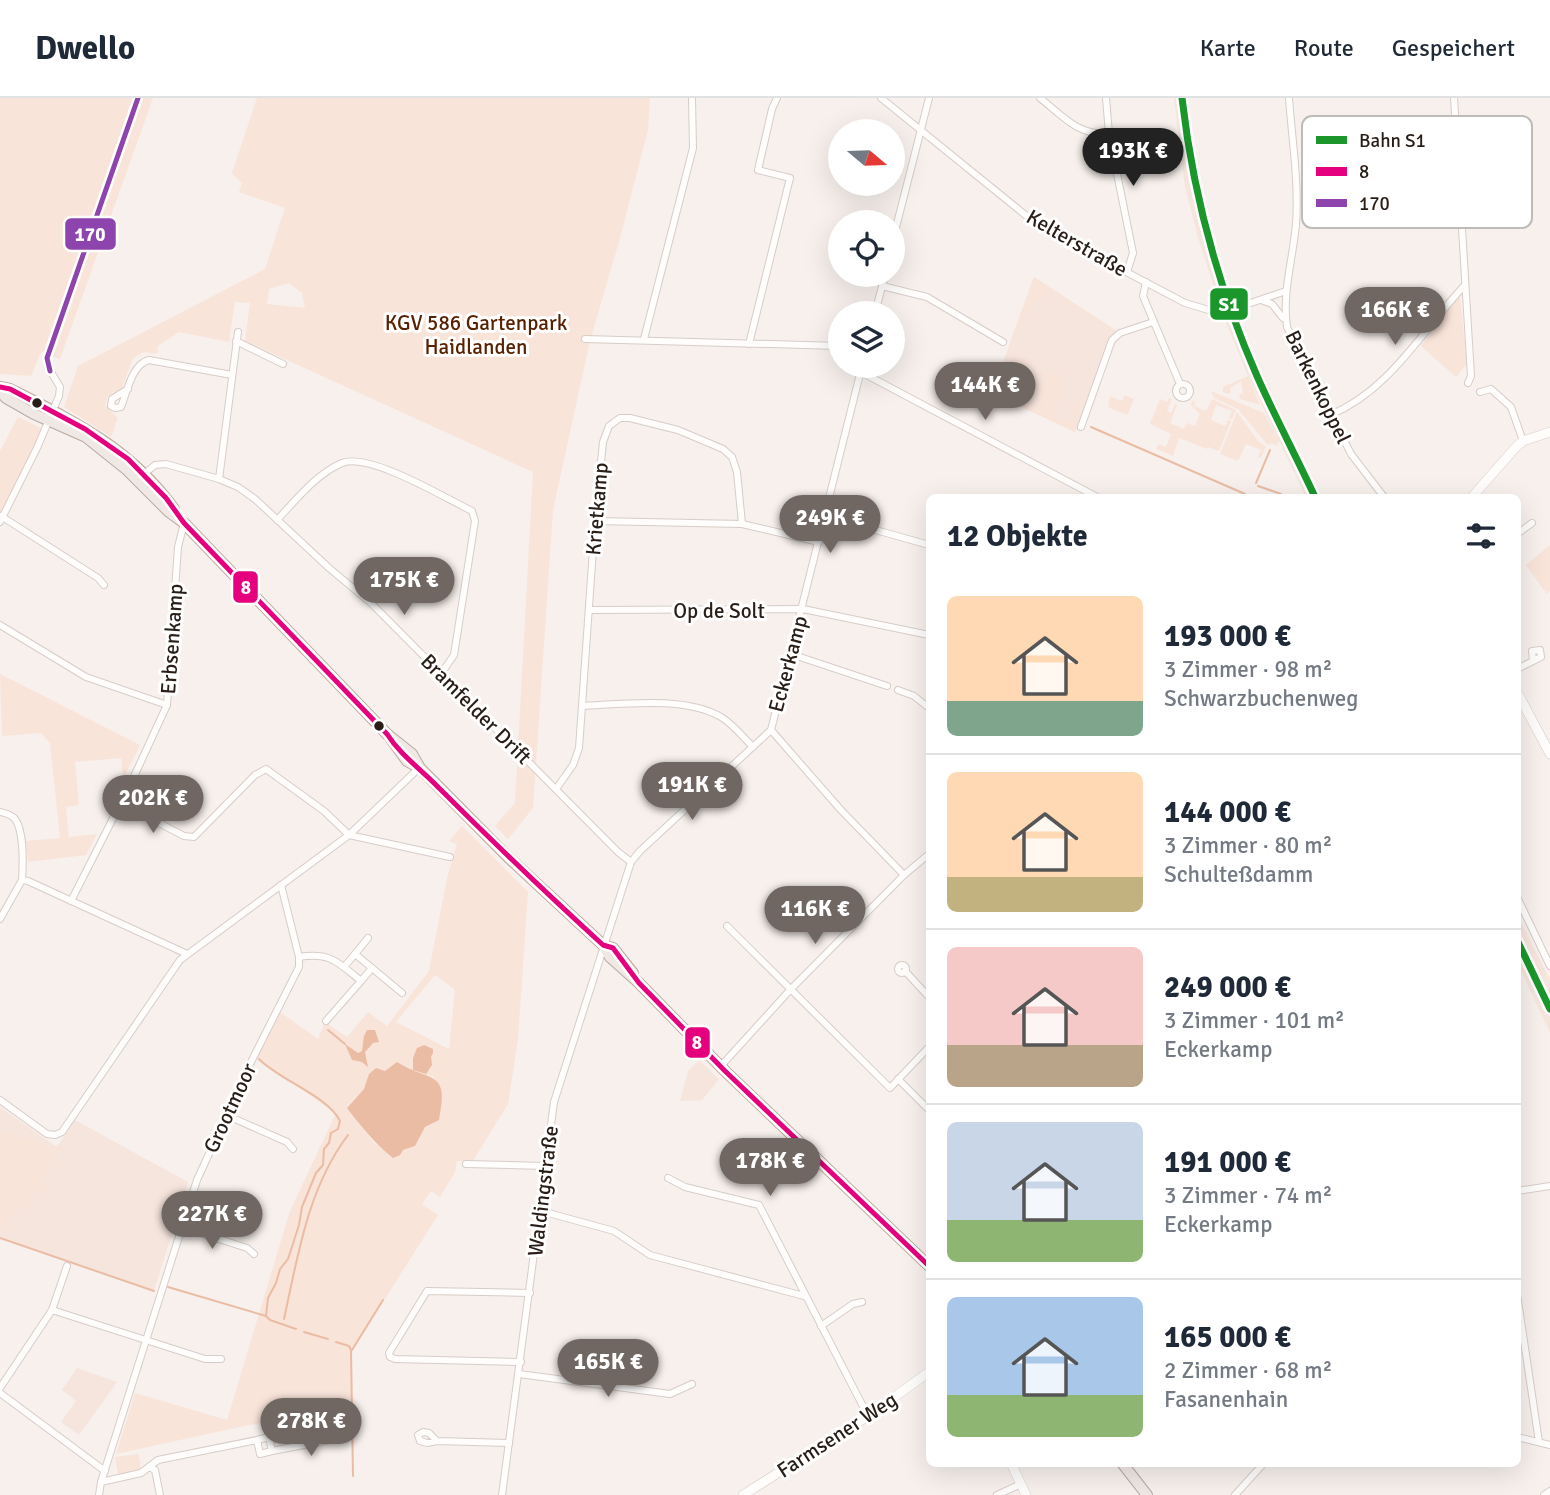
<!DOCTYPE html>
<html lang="de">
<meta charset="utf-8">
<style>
body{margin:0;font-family:Signika,sans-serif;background:#f2f2f3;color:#1f2937;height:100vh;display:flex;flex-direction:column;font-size:26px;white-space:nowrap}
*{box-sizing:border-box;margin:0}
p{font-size:23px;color:#747a83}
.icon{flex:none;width:38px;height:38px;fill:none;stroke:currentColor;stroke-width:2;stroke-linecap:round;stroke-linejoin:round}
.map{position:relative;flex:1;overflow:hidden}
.side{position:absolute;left:926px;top:396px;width:595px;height:973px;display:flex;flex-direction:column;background:#fff;border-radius:10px;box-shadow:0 7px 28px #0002}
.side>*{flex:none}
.needle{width:46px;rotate:109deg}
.buttons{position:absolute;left:828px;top:21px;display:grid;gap:14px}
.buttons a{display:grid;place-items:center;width:77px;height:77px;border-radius:50%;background:#fff;box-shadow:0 7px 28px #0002;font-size:35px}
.price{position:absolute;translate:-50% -60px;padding:0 16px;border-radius:24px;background:#706762;color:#fff;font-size:23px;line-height:46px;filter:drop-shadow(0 2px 4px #0008)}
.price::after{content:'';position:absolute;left:50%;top:42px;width:21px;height:16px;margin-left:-10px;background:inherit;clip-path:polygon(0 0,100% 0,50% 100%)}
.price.active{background:#222;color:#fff}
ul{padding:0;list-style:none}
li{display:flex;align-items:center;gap:21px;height:175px;padding:0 21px}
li+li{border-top:2px solid #e0e1e3}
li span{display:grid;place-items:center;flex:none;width:196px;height:140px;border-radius:10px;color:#555}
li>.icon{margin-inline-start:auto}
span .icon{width:84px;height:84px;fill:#fffc;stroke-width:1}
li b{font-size:30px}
h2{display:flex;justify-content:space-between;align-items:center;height:84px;padding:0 21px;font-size:30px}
header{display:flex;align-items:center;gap:42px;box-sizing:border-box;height:98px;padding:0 35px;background:#fff;border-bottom:2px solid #e0e1e3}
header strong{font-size:33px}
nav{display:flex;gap:38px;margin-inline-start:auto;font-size:24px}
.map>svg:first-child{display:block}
.built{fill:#f6e5dd}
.green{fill:#f9e4da;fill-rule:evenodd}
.water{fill:#eabca4}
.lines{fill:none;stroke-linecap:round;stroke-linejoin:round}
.stream{stroke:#eabca4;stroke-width:2}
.street-casing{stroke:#d7cdc8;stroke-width:8}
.secondary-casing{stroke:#d7cdc8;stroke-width:10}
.primary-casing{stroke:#baa9a0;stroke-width:12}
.street{stroke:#fefdfc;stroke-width:6}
.secondary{stroke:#fefdfc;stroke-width:9}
.primary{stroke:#f0e8e4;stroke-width:10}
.bus-1-casing{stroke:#fff;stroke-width:10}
.bus-2-casing{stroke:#fff;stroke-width:10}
.bus-1{stroke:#e5007d;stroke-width:5}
.bus-2{stroke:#8e44ad;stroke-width:5}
.rail-1-casing{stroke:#fff;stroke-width:12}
.rail-1{stroke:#1a962b;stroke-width:7}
.bus-dot{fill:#281d17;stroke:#fff;stroke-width:2.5}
.labels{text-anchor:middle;stroke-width:6;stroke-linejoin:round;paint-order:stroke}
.street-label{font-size:21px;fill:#281d17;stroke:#fff}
.park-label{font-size:21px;fill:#592100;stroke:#fff}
.key{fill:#fff;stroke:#bebbb9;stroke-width:2}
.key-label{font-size:19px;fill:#281d17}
.line-badge{stroke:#fff;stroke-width:2.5}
.badge-label{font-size:19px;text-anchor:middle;font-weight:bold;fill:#fff}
</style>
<header>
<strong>Dwello</strong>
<nav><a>Karte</a><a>Route</a><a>Gespeichert</a></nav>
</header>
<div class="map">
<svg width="1550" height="1397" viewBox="0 0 1550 1397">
<rect width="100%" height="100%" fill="#f7f0ec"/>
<g class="built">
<polygon points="1174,0 1187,0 1199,96 1231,206 1320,399 1306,399 1248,278 1226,225 1199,143 1185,89"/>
<polygon points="1034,179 1120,235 1112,242 1081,329 1077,329 1075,334 992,295"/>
<polygon points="1517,816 1550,882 1550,935 1517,864"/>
<polygon points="699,962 719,981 702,1002 680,1003 688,973"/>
<polygon points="0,1009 57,1049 75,1022 188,1084 154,1193 0,1140"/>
<polygon points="77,1270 117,1284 79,1337 61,1324 76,1303 62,1292"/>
</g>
<g class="green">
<path d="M0 0H153L60 261 78 268 265 171 285 110 239 94 242 85 232 75 257 0H650L648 32 620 140 590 243 553 412 533 710 508 741 495 728 515 705 533 374 245 243 250 205 235 204 229 244 179 234 158 248 157 256 144 254 133 260 122 290 108 298 105 307 118 320 111 339 64 309 78 268 41 254 31 278 0 276ZM289 185 302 195 305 210 267 206 269 191Z"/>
<polygon points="1034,179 1110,229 1109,230 1078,210 1062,203 1063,199 1050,193 1047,199 1041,201 1038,205 1032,203 1023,224 1020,223 1012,245 1010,244"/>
<polygon points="1460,199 1467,266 1456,279 1421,248 1456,200"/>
<polygon points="1018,259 1031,263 1018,291 1027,296 1024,302 1034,314 1046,273 1055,277 1057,274 1062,276 1059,286 1064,288 1054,318 1069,323 1077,300 1083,302 1080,303 1072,326 1077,329 1075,334 1002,300"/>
<polygon points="1248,278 1260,307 1240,301 1239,297 1243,295 1241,283 1230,290 1231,294 1228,296 1223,294 1223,289"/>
<polygon points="1211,293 1264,315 1279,343 1277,348 1271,345 1270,347 1267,346 1238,311 1214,300"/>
<polygon points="1125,297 1134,301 1127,317 1108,309 1110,298 1122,303"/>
<polygon points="1169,300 1172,301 1167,313 1171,315 1175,306 1177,307 1170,325 1184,331 1187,325 1195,328 1200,316 1191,307 1192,303 1195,304 1194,308 1206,313 1212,301 1236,312 1232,321 1229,320 1232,313 1216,307 1211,322 1225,328 1228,322 1231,323 1219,353 1208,349 1207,351 1179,340 1173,358 1156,351 1158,346 1166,349 1171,336 1150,326 1160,301 1167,304"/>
<polygon points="1237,314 1258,343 1266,349 1261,360 1258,359 1261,352 1246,346 1238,363 1220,356"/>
<polygon points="18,319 41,330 35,350 0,416 0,353"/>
<polygon points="1550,447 1550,492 1547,496 1526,467"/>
<polygon points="0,576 140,647 123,681 121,660 75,664 79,707 66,709 69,739 97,736 86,757 28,764 26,743 60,740 50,645 41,635 2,638"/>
<path d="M462 728 528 794 518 941 508 1006 473 1063H457L455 1074 440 1099 431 1093 422 1106 438 1117 352 1253V1310L244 1328 116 1356 135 1295 227 1322 290 1113 336 1015 256 961 280 914 318 941 325 924 347 939 368 914 387 928 429 873 447 780 457 746 449 743ZM435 877 455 892 449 951 396 924ZM397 964 410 972 434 979 425 1029 415 1048 403 1052 375 1046 347 1009 367 988 369 976 385 973Z"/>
<polygon points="0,1032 54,1050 59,1046 62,1051 61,1053 56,1052 53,1062 58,1064 57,1067 49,1065 42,1086 47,1088 45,1093 37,1091 28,1108 23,1106 19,1114 13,1112 7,1131 0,1129"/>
<polygon points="139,1356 141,1372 118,1376 115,1359"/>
</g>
<g class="water">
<polygon points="367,932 375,932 379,944 373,945 365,954 368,969 362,964 352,962 345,946 358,955 362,953 364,938"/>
<polygon points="424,947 433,951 433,955 431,959 432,967 426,976 413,972 413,960 417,950"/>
<path d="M397 964C430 985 450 970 439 1022L425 1029 415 1048 403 1052 400 1057 393 1060C376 1047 360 1027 347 1010L364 991 369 976 376 970 385 973Z"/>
</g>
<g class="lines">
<g class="stream">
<polyline points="1091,329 1245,396"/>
<polyline points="1256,385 1270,352"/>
<polyline points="1258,388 1281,396"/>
<polyline points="328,932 345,946"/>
<path d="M259 961C279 982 328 998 340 1023L338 1031 331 1035 329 1045 324 1051 323 1067 316 1075 302 1109 299 1127 288 1161 280 1171 276 1185 268 1200 266 1218"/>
<polyline points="0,1140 154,1193"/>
<polyline points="168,1189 266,1218 270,1222 296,1231"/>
<path d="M284 1221C298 1157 308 1090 348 1037"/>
<polyline points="304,1234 328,1241"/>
<polyline points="336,1244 349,1248 351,1252 353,1378"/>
<polyline points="352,1252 383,1202"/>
</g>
<defs>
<g id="street">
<polyline points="881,0 1039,128 1185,205 1212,213 1236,210 1286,193"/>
<path d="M1040 0C1064 19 1077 37 1109 36"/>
<polyline points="1106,0 1109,36 1133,155 1127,174"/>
<path d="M1289 0C1292 42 1299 84 1296 126 1293 161 1282 194 1287 229L1351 356 1384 399"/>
<polyline points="1454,0 1471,278 1468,285"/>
<polyline points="892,145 929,0"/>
<polyline points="1146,184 1143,198 1180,286"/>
<polyline points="882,188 927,199 1003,244"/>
<polyline points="1261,202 1272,206 1283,220"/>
<polyline points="875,215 885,177"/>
<polyline points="585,241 840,248"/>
<polyline points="644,241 693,50 692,0"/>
<polyline points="236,243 283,266"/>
<polyline points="749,246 790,80 758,72 772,11 777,0"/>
<polyline points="861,274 1097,399"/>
<circle cx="1183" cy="293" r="7"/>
<path d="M128 291 112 301 111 308 115 310 121 309C127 294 132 266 149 262L232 277"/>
<polyline points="1480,294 1491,291 1511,309 1523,343"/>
<path d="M1330 317C1390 292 1421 234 1464 188"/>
<polyline points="1081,329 1112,242 1120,235 1153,224"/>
<polyline points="144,376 155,367 166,366 219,381 238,389 255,401 329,470 371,505 618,754 631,764"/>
<polyline points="219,381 238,234"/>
<polyline points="1,418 98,480 104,487"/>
<polyline points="826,418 929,447"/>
<path d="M277 422C296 402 316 376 342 365 369 354 445 400 472 413L475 423 454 557 441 576"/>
<polyline points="595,423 742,426 819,444"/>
<polyline points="0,424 37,350 59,298 60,289 48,269 47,260 138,0"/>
<polyline points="1517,436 1532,425"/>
<polyline points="590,512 803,511 929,537"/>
<polyline points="0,527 86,579 167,607"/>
<polyline points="791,556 887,588"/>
<path d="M1517 571C1525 567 1533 563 1541 559L1540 552 1532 553 1533 563"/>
<polyline points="898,592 914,598 929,610"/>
<path d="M582 608C624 606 685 598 721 619 733 626 743 639 753 649"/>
<polyline points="771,632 840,711 904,777"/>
<polyline points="556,691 573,667 579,650 595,423 603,344 609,328 620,320 630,320 678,332 723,351 732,359 737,374 742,426"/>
<polyline points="121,705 184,738 194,739 255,677 266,671 324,713 349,737 450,759"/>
<path d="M0 714C5 715 11 716 15 721 24 733 23 767 22 782"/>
<polyline points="22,782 28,783 187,856"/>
<polyline points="1517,799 1550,868"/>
<polyline points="71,803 131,685 167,607 178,449 184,425"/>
<polyline points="0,821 22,782"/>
<polyline points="727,828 890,990 929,949"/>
<polyline points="355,856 368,840"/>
<path d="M299 859C330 854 338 864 361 883L372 870 355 856 344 869"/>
<circle cx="902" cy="871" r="4"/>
<polyline points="372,870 402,895"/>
<polyline points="905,873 929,899"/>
<polyline points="326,923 361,883"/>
<polyline points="721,968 790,892 904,777 929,756"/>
<polyline points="898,981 929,1012"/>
<polyline points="0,1002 47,1036 55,1037 62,1034 180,862 349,737 419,670"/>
<polyline points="226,1017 287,1044 293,1051"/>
<polyline points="466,1066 546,1068"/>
<polyline points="668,1080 685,1089 759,1107 868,1318"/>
<polyline points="1517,1093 1550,1088"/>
<polyline points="541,1113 614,1133 650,1157 804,1198"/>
<polyline points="182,1129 247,1150 254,1156"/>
<polyline points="1517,1196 1539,1344"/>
<polyline points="52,1212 205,1261 221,1261"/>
<polyline points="821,1228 853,1206 862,1204"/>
<polyline points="521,1264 395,1261 390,1259 389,1255 427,1193 530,1195"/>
<polyline points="519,1276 670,1296 692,1286"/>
<polyline points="0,1290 52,1212 67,1168"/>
<polyline points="0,1295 105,1373"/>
<polyline points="1517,1339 1550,1347"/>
<polyline points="437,1343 429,1335 423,1334 418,1337 420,1343 427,1345 437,1343 509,1345"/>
<polyline points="272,1353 345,1339"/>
<polyline points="149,1369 155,1372 160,1397"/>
<polyline points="101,1384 141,1375 158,1362 257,1342 260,1356 272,1353 269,1339 257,1342"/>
<polyline points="99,1397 101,1384 197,1082 250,966 299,869 299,859 281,787"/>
<polyline points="502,1397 554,1004 631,764 640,753 771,632 862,268"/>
<polyline points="997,1397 1021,1386"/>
<polyline points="1235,1397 1264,1365"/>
<polyline points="1544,1397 1550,1393"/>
</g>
<g id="secondary">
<polyline points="1472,399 1516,349 1523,343 1550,334"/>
<polyline points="1517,594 1550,656"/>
<polyline points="1011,1365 1026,1397"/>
<polyline points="743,1397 868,1318 929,1274"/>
</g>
<g id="primary">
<path d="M0 289 10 291C75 324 130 350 174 411"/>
<polyline points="0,293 6,300 34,316 86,339 126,371 169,414 184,425 387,636 412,656 420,670 510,761 603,847 610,859 639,885 725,973 929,1168"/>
<polyline points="391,641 407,663 418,669"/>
<polyline points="603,847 613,850 633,875"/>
<polyline points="1122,1365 1147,1397"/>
</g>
</defs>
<use href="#street" class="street-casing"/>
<use href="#secondary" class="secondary-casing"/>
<use href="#primary" class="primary-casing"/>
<use href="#street" class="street"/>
<use href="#secondary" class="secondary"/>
<use href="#primary" class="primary"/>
<defs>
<path id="bus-1" d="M0 289 10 291 85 331 128 361 166 400 184 425 387 636C401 658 421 671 439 690 493 744 547 796 603 847L613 850 639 885 725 973 929 1168"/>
<polyline id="bus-2" points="50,273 47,260 138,0"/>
</defs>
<use href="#bus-1" class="bus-1-casing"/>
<use href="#bus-2" class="bus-2-casing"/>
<use href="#bus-1" class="bus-1"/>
<use href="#bus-2" class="bus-2"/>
<defs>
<g id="rail-1">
<path d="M1182 0C1193 96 1218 189 1257 278 1275 319 1296 358 1315 399"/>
<polyline points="1517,842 1550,911"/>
</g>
</defs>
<use href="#rail-1" class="rail-1-casing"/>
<use href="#rail-1" class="rail-1"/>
</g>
<g class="bus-dot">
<circle cx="37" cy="305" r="6"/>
<circle cx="379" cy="628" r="6"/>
</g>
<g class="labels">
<g class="street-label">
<text transform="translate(1077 145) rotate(30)" y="7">Kelterstraße</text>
<text transform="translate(1318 289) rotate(64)" y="7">Barkenkoppel</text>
<text transform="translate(597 411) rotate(-85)" y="7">Krietkamp</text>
<text x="719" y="520">Op de Solt</text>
<text transform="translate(172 541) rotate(-86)" y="7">Erbsenkamp</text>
<text transform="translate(788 566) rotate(-75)" y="7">Eckerkamp</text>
<text transform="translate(476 611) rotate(45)" y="7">Bramfelder Drift</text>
<text transform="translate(230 1010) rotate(-65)" y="7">Grootmoor</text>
<text transform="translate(543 1093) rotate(-83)" y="7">Waldingstraße</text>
<text transform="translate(837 1337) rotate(-33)" y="7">Farmsener Weg</text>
</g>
<g class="park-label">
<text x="476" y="232">KGV 586 Gartenpark<tspan x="476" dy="24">Haidlanden</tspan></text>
</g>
</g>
<rect x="1302" y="18" width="230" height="112" rx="10" class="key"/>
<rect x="1316" y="38" width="31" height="8" fill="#1a962b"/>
<rect x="1316" y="69" width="31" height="9" fill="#e5007d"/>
<rect x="1316" y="101" width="31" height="8" fill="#8e44ad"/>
<g class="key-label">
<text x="1359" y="49">Bahn S1</text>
<text x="1359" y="80">8</text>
<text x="1359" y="112">170</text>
</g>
<g class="line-badge">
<rect x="64" y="119" width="53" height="34" rx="7" fill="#8e44ad"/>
<rect x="1209" y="189" width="40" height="34" rx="7" fill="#1a962b"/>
<rect x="232" y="472" width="27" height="34" rx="7" fill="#e5007d"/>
<rect x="684" y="928" width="27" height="33" rx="7" fill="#e5007d"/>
</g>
<g class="badge-label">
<text x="90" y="143">170</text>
<text x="1229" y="213">S1</text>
<text x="246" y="496">8</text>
<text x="697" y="951">8</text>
</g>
</svg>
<div class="buttons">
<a><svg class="needle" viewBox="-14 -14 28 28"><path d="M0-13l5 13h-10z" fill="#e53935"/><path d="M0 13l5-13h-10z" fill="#747a83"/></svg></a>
<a><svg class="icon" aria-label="locate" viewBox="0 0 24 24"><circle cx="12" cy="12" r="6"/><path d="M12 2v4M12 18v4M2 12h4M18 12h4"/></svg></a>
<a><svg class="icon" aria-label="layers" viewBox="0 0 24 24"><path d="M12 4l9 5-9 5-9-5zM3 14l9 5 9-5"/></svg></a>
</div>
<b class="price active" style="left:1133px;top:90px">193K €</b>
<b class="price" style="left:1395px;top:249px">166K €</b>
<b class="price" style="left:985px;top:324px">144K €</b>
<b class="price" style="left:830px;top:457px">249K €</b>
<b class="price" style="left:404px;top:519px">175K €</b>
<b class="price" style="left:692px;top:724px">191K €</b>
<b class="price" style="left:153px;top:737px">202K €</b>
<b class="price" style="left:815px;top:848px">116K €</b>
<b class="price" style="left:770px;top:1100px">178K €</b>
<b class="price" style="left:212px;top:1153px">227K €</b>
<b class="price" style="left:608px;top:1301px">165K €</b>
<b class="price" style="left:311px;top:1360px">278K €</b>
<section class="side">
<h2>12 Objekte<svg class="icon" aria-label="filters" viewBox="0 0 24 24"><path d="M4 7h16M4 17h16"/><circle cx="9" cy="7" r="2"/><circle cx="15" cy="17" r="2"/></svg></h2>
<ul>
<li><span style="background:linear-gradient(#ffd9b3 75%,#7fa58c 0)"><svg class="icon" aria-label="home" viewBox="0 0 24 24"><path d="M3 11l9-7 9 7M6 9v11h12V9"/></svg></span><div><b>193 000 €</b><p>3 Zimmer · 98 m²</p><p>Schwarzbuchenweg</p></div></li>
<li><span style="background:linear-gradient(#ffd9b3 75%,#c2b280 0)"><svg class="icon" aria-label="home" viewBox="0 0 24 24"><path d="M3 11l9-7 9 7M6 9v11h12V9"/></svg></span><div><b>144 000 €</b><p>3 Zimmer · 80 m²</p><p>Schulteßdamm</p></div></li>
<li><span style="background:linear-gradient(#f6c9c9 70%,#b9a48a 0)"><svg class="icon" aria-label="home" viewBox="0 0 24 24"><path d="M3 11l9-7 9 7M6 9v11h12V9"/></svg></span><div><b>249 000 €</b><p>3 Zimmer · 101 m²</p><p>Eckerkamp</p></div></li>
<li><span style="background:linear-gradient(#c9d6e8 70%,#8fb573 0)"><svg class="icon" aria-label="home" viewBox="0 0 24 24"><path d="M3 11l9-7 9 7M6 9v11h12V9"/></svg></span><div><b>191 000 €</b><p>3 Zimmer · 74 m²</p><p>Eckerkamp</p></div></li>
<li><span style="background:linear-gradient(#a9c7e8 70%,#8fb573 0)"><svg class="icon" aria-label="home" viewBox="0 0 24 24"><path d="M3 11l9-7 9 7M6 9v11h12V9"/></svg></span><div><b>165 000 €</b><p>2 Zimmer · 68 m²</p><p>Fasanenhain</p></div></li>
</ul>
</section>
</div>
